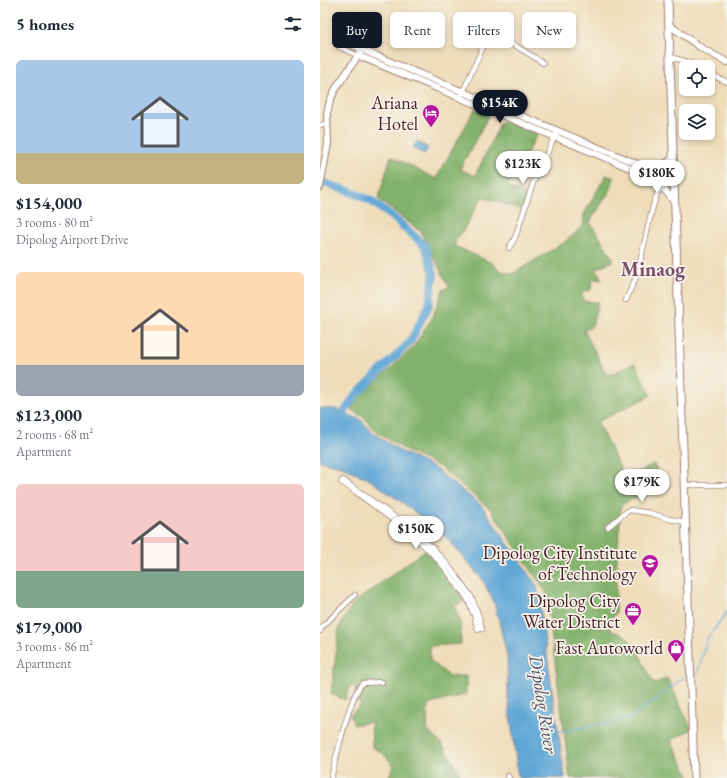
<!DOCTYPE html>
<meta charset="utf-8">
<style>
body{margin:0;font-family:"EB Garamond",serif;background:#f2f2f3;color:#1f2937;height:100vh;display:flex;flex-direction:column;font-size:15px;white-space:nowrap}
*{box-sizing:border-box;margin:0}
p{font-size:13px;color:#747a83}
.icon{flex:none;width:22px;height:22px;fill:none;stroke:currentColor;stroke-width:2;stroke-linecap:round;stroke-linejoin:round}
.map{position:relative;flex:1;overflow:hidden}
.sheet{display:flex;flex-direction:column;background:#fff;width:320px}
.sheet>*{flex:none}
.hud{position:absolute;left:12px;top:12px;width:335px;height:36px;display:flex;gap:8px}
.controls{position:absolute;left:359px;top:60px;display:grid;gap:8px}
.controls a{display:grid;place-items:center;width:36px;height:36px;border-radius:6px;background:#fff;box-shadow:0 2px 6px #0003;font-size:20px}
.price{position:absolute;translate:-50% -34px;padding:0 9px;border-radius:14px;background:#fff;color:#222;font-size:13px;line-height:26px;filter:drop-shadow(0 1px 2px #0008)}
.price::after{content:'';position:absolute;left:50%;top:24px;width:12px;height:9px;margin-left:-6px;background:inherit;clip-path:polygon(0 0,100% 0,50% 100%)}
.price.active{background:#111827;color:#fff}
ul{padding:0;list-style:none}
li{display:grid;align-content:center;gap:8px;height:212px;padding:0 16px}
li span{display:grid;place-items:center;height:124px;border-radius:6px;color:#555}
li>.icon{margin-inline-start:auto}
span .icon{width:72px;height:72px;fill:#fffc;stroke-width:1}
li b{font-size:17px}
h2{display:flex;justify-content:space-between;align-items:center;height:48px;padding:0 16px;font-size:17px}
.tag{padding:0 14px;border-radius:6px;background:#fff;box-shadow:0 2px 6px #0003;font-size:14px;line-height:36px}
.tag.active{background:#111827;color:#fff}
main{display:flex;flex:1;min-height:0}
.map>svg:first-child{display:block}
.green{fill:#a2ce7b;stroke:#767653}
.forest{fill:#81b16b;stroke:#66684b}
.water{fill:#60a7d7;stroke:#556381}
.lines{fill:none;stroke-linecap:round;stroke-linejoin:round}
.stream{stroke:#60a7d7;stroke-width:1.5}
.river{stroke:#60a7d7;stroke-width:8}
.minor-casing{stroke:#9c7e72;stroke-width:6}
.secondary-casing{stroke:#9c7e72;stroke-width:8}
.trunk-casing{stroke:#9c7e72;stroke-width:9}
.minor{stroke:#fff;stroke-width:4.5}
.secondary{stroke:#fff;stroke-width:6}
.trunk{stroke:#fff;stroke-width:7}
.labels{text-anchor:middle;stroke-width:3.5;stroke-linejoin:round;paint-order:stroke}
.poi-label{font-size:18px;fill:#4a1f2b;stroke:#f7f3e8;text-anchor:end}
.water-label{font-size:19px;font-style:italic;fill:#535570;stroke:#f7f3e8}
.quarter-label{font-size:20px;font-weight:bold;fill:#7a506d;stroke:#f7f3e8}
</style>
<main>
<section class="sheet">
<h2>5 homes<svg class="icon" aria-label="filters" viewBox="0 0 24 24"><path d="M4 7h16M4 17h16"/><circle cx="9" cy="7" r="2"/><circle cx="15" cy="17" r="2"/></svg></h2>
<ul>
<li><span style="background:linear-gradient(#a9c7e8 75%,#c2b280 0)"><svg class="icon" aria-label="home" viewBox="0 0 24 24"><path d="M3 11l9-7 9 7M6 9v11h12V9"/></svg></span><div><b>$154,000</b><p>3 rooms · 80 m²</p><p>Dipolog Airport Drive</p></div></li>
<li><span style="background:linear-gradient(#ffd9b3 75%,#9aa5b1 0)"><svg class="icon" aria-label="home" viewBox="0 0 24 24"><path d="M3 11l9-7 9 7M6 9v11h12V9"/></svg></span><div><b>$123,000</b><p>2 rooms · 68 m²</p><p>Apartment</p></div></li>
<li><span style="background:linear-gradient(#f6c9c9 70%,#7fa58c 0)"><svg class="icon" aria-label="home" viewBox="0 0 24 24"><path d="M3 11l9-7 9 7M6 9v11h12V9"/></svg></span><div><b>$179,000</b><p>3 rooms · 86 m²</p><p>Apartment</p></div></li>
</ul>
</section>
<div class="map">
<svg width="407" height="778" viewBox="0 0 407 778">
<rect width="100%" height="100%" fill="#f7f3e8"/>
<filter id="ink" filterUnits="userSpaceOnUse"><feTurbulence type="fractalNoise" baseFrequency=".025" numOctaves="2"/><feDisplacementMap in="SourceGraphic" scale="8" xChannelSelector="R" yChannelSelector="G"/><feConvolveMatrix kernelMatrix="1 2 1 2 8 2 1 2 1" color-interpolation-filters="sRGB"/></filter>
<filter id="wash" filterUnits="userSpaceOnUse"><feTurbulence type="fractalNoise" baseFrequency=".012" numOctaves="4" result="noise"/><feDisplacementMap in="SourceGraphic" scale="16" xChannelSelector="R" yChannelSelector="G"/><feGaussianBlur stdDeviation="0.9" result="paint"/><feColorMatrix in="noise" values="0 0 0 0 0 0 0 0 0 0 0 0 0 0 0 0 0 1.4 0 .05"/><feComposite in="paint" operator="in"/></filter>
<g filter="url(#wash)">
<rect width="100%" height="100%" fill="#efddba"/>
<polygon class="green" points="347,169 348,169 347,185 336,174"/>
<g class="forest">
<polygon points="155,109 169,115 140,169 155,176 182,120 218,134 206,154 197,175 192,175 188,187 207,195 203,210 162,197 143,231 135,241 135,246 172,263 181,271 192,274 245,242 263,226 264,214 286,175 294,178 291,189 270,222 294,260 276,269 282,280 272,279 271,290 262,292 263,301 278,302 272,326 264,330 287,376 315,363 331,395 277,422 305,478 334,464 344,483 301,505 296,576 296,613 288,624 292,631 306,636 317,650 334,684 347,678 372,729 351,740 369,775 364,778 250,778 226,592 170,509 120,467 90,453 54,430 44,417 31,410 38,397 70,369 94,346 112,318 123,290 129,287 101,232 58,199 71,156 116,179"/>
<polygon points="105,550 128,575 144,601 134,606 140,621 141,644 110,646 110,660 129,676 146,676 146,694 108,705 107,730 122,744 140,774 139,778 68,778 74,766 63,753 52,747 51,722 34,725 30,715 41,705 36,700 35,687 31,685 25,700 11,694 19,627 33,604"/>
</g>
<g class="water">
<polygon points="97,141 108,148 104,154 93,148"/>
<polygon points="0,408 16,409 41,420 53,433 80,451 114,468 162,506 217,586 245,778 198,778 193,735 188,699 187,655 176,609 173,600 162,579 126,537 111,524 80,501 50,480 24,467 0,461"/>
</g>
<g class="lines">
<g class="stream">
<polyline points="377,675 387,639 407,612"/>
<polyline points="238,732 310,719 364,677"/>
</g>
<polyline class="river" points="0,182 29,191 51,201 75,219 105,246 114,274 109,305 90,342 35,396 19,420"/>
</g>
</g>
<g filter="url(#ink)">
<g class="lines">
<defs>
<g id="minor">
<polyline points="39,56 19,47 16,43 22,41 42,50"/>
<polyline points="350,57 365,61 377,67"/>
<polyline points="388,73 407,82"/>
<path d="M142 94 166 40C168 38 168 37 171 36 180 35 214 57 223 63"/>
<polyline points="0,125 7,124"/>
<polyline points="189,248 195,238 213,183 236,134"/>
<polyline points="306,300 317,275 333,206 337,194 342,187"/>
<polyline points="23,480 82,522 112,547 128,565 151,596 158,614 162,629"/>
<polyline points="21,482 32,489 78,524 109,550 124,567 147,598 154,615 158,630"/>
<polyline points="365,485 407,485"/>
<polyline points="288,527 306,512 310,510 330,513 349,519 366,522"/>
<polyline points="0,631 2,627 35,595"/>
<polyline points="188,776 189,778"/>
<path d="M11 778C16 759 30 693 43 683L62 682"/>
</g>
<g id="secondary">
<polyline points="349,25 383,49 407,62"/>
<path d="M39 56 327 175C340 181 346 192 355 203"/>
<path d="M0 187 8 144 7 113 10 101 16 88 42 50 330 169C339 170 346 164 353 158"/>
</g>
<polyline id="trunk" points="348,0 374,778"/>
</defs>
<use href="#minor" class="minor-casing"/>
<use href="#secondary" class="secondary-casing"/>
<use href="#trunk" class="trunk-casing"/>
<use href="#minor" class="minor"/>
<use href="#secondary" class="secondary"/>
<use href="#trunk" class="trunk"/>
</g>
</g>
<defs>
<symbol id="hotel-pin" viewBox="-11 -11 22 30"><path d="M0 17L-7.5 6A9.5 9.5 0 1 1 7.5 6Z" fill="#b5179e" stroke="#f7f3e8"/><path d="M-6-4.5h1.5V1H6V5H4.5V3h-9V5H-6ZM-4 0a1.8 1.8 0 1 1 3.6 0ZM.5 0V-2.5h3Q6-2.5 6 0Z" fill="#fff"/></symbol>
<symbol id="university-pin" viewBox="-11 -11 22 30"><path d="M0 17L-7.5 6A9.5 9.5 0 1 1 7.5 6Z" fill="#b5179e" stroke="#f7f3e8"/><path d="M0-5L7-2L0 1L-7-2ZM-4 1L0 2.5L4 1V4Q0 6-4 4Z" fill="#fff"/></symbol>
<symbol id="office-pin" viewBox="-11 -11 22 30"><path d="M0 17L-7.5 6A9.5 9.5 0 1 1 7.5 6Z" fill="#b5179e" stroke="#f7f3e8"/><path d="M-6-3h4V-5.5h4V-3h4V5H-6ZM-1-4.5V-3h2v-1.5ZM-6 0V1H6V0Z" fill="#fff"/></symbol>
<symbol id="shop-pin" viewBox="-11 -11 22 30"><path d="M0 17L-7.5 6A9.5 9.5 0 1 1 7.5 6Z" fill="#b5179e" stroke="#f7f3e8"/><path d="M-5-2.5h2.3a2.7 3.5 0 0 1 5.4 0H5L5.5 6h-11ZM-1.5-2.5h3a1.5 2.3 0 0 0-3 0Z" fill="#fff"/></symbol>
</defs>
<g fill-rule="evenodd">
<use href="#hotel-pin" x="101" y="103" width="20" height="27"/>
<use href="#university-pin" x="320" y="553" width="20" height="27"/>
<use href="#office-pin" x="303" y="601" width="20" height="27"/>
<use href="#shop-pin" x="346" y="638" width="20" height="27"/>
</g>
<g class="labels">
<g class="poi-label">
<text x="98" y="109">Ariana<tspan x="98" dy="21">Hotel</tspan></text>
<text x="317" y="559">Dipolog City Institute<tspan x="317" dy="21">of Technology</tspan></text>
<text x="300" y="607">Dipolog City<tspan x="300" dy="21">Water District</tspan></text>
<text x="343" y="654">Fast Autoworld</text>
</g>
<g class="water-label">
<text transform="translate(224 704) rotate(81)" y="7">Dipolog River</text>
</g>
<g class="quarter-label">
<text x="333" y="276">Minaog</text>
</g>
</g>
</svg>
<div class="controls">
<a><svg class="icon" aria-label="locate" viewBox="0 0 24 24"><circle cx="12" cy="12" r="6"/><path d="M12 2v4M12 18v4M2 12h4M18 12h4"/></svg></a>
<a><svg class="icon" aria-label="layers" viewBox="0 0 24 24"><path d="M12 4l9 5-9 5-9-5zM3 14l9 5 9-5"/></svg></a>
</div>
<b class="price active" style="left:180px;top:124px">$154K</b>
<b class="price" style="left:203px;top:185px">$123K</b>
<b class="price" style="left:337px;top:194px">$180K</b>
<b class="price" style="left:322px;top:503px">$179K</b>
<b class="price" style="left:96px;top:550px">$150K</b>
<div class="hud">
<a class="tag active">Buy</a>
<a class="tag">Rent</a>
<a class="tag">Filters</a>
<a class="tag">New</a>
</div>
</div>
</main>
